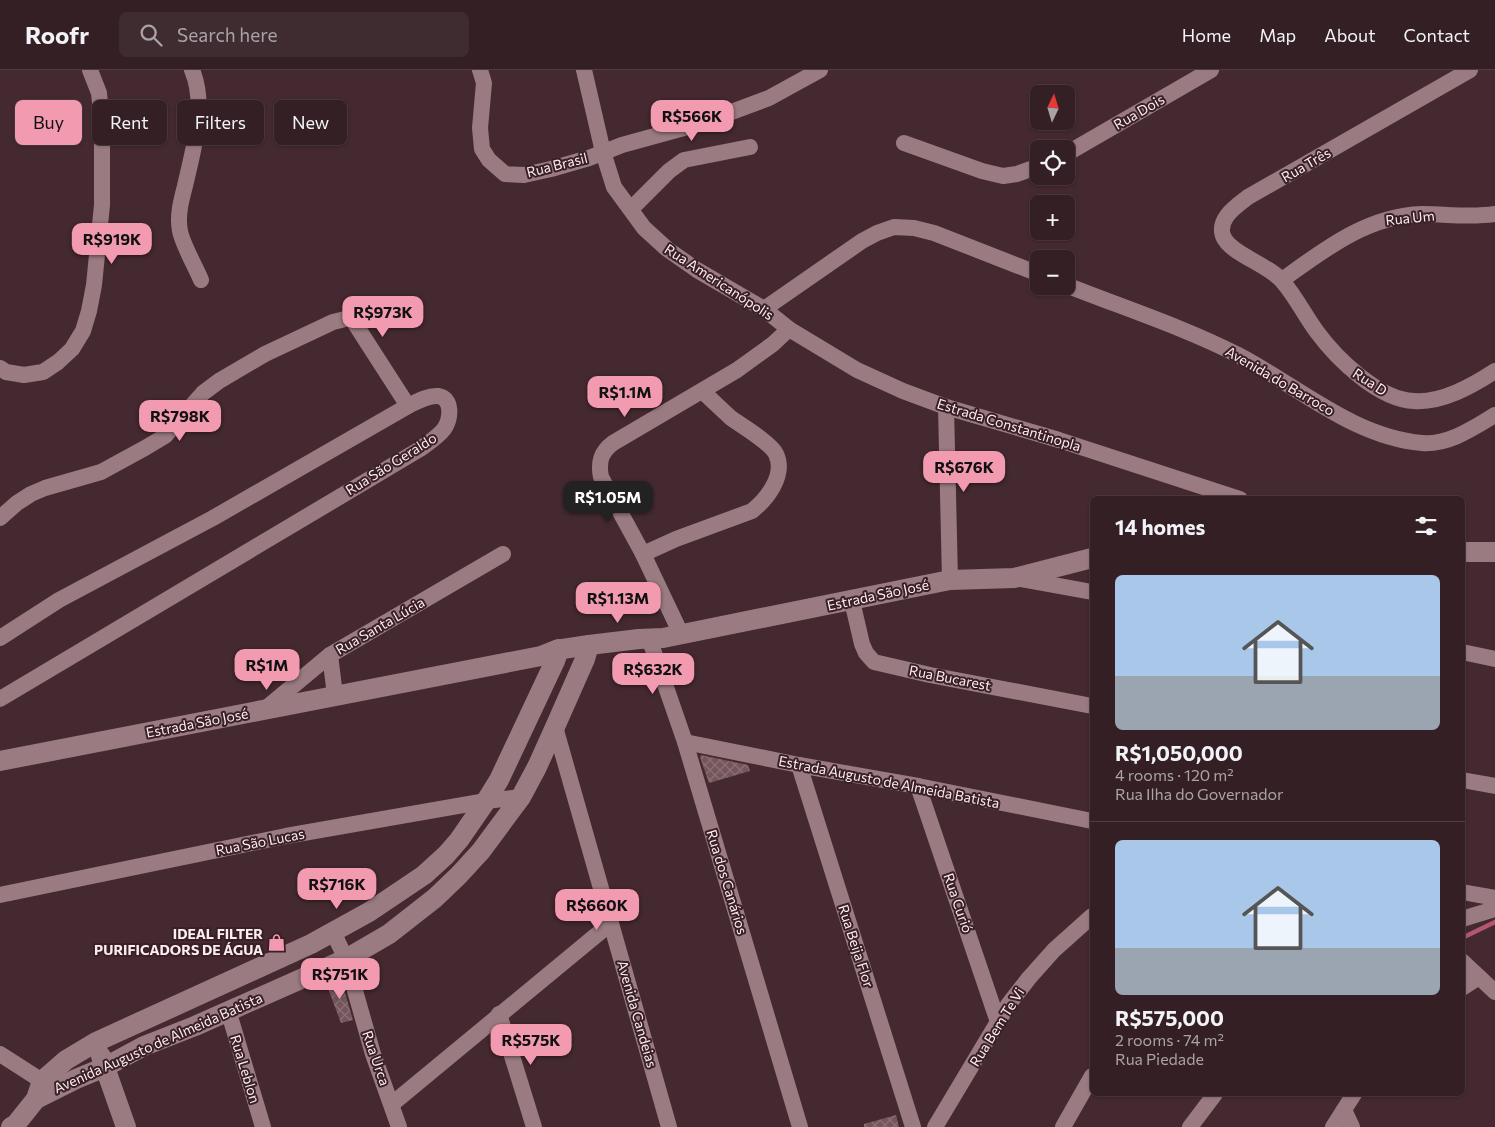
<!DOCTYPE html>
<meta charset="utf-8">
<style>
body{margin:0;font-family:Commissioner,sans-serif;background:#3e2c31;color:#f1f3f6;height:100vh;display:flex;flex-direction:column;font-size:19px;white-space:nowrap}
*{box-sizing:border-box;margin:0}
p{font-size:16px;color:#a9a2a6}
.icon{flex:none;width:28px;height:28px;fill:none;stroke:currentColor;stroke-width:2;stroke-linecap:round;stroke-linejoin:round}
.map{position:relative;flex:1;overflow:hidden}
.side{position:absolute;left:1090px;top:426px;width:375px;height:600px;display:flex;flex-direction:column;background:#331f24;border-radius:8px;box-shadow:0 1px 4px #0004,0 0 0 1px #4e3d41}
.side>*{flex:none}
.hud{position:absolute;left:15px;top:30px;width:475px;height:45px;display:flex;gap:10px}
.needle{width:32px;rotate:4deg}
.fabs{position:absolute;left:1030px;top:15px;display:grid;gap:10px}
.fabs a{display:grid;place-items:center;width:45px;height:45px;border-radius:8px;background:#331f24;box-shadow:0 1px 4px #0004,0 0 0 1px #4e3d41;font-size:25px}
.price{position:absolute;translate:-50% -42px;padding:0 11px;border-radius:10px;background:#f19ab0;color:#111;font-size:16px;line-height:32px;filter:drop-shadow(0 1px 2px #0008)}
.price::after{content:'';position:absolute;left:50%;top:30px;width:15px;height:11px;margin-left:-8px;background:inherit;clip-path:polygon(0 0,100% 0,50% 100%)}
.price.on{background:#222;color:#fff}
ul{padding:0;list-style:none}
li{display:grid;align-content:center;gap:10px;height:265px;padding:0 25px}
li+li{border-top:1px solid #4e3d41}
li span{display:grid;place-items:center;height:155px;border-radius:8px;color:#555}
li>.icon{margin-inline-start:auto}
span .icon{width:90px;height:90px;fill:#fffc;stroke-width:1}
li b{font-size:21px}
h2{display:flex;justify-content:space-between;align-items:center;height:60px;padding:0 25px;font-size:21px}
.chip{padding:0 18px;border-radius:8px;background:#331f24;box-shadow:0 1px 4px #0004,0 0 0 1px #4e3d41;font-size:18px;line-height:45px}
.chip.on{background:#f19ab0;color:#111}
header{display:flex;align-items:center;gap:30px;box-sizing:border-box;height:70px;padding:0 25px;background:#331f24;border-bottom:1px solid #4e3d41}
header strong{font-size:24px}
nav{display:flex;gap:28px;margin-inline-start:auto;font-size:18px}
.search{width:350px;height:45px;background:#3e2c31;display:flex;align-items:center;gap:12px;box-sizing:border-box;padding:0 18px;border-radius:8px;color:#a9a2a6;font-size:19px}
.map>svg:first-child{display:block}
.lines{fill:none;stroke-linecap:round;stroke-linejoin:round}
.stream{stroke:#b25772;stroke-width:4.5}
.building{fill:url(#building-cross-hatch)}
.minor{stroke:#9b7b82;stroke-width:16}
.tertiary{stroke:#9b7b82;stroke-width:20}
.labels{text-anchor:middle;stroke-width:4;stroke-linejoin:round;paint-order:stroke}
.street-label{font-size:14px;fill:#fcedf1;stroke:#391f26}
.poi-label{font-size:14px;font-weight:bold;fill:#fcedf1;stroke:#391f26;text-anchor:end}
</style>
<header>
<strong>Roofr</strong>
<div class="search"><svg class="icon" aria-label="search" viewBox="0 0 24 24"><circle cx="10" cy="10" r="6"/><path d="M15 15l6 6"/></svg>Search here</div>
<nav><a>Home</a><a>Map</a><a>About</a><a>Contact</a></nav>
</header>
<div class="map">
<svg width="1495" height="1057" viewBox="0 0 1495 1057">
<defs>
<pattern id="building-cross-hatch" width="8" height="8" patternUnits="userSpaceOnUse" patternTransform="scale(1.25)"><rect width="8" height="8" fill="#75565d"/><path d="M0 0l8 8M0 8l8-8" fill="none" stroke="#8a6f75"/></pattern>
</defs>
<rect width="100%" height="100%" fill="#442930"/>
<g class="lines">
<polyline class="stream" points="1462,868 1495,852"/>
</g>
<g class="building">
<polygon points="701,685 748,695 750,701 709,713 700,687"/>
<polygon points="340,906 353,950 341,953 326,913"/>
<polygon points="896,1045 899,1057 864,1057 864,1054"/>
</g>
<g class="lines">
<g class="minor">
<path d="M192 0C207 35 193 80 185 116 181 131 177 146 180 161 182 173 196 198 201 210"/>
<polyline points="480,0 484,13 480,58 482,79 489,90 505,104 524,105 551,99 589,88 622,75 702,53 769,28 820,0"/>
<polyline points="584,0 603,82 614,117 644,158 667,179 697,200 764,239 789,259 857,300 903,321 946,337 1059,370 1240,429"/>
<path d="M1470 0 1248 127C1237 136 1217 148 1223 166 1230 184 1270 195 1283 212 1296 227 1305 246 1317 262 1337 289 1379 330 1414 331 1442 333 1472 316 1495 301"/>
<polyline points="904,73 982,101 1003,106 1017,104 1039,96"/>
<polyline points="1066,84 1211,0"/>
<polyline points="631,139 669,101 684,90 750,77"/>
<path d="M1282 210C1325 179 1367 146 1422 144 1447 144 1471 148 1495 144"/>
<path d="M1066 215C1124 238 1183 257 1238 285 1298 316 1353 367 1422 373 1449 375 1473 358 1495 345"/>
<polyline points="764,239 862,171 877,163 894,157 914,158 934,163 1039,204"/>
<polyline points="0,298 6,302 24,305 43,302 58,292 72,279 83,261 89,241 94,215 102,135 102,53 99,23 90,0"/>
<polyline points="946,337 950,510"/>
<polyline points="0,448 17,433 31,424 45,418 101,402 145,378 165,366 203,323 219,311 265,284 333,252 345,249 352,249 408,336"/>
<path d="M643 484 676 469 752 441C767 429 786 405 776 384 771 373 742 356 731 348 721 339 712 330 702 321"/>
<polyline points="1016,508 1092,522"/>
<polyline points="852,531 862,574 866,583 874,592 930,605 1092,636"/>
<path d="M681 564 643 484 601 407C598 392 601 382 613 373L737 300 773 274 789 259"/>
<path d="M0 568 59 530 213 448 408 336C416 332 428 325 438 326 453 328 451 349 444 359 438 367 428 373 420 379L0 629"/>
<polyline points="649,568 685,672 800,1057"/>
<polyline points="1462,582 1495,589"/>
<polyline points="330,585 335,625"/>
<polyline points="264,640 330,585 503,484"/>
<polyline points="555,657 669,1057"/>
<polyline points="685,672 799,695 918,716 1092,751"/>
<polyline points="799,695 913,1057"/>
<polyline points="1462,710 1495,716"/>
<polyline points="918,716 998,952"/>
<polyline points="1462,822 1495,828"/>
<polyline points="0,825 286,766 486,731 521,727"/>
<polyline points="1462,849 1495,839"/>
<polyline points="333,862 346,889 373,984 399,1057"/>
<polyline points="1462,891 1495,922"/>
<polyline points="1462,918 1479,907"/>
<polyline points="228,940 263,1057"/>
<polyline points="499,944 534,1057"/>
<polyline points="0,984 53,1018"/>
<polyline points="392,1034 611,853"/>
<polyline points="1344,1040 1352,1057"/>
<polyline points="935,1057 1008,935 1029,908 1054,880 1092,846"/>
<polyline points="1063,1057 1092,1006"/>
<polyline points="1190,1057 1215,1024"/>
<polyline points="1333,1057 1354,1024"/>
</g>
<g class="tertiary">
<polyline points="1462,482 1495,482"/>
<polyline points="0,691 541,586 556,580 589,575 639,569 663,568 925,515 950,510 1014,508 1092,488"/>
<polyline points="101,986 126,1057"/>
<polyline points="36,1029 76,1009 105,997 144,976 195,956 346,889 389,864 435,828 459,805 481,781 521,727 537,697 555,657 585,589 589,575"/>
<polyline points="11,1057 16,1054 36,1029 42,1011 66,990 96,972 311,874 369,842 424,805 446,785 459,770 486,731 499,710 555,591 559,579"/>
</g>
</g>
<defs>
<symbol id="shop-bare" viewBox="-9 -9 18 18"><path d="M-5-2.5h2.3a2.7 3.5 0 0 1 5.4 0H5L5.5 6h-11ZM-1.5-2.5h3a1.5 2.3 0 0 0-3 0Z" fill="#f19ab0" stroke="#391f26" stroke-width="2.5" paint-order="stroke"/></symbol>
</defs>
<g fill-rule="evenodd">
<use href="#shop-bare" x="264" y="860" width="25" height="25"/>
</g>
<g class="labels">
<g class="street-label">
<text transform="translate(1139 42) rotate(-30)" y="5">Rua Dois</text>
<text transform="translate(557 95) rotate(-14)" y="5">Rua Brasil</text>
<text transform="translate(1306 95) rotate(-30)" y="5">Rua Três</text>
<text transform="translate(1410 148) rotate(-6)" y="5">Rua Um</text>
<text transform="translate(719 212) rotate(33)" y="5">Rua Americanópolis</text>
<text transform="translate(1280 311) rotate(30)" y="5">Avenida do Barroco</text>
<text transform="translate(1370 312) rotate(33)" y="5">Rua D</text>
<text transform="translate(1009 355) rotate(17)" y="5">Estrada Constantinopla</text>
<text transform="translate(391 394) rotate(-32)" y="5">Rua São Geraldo</text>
<text transform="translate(878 525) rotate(-12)" y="5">Estrada São José</text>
<text transform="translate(380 556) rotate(-30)" y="5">Rua Santa Lúcia</text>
<text transform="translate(950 608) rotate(11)" y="5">Rua Bucarest</text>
<text transform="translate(197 653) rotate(-11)" y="5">Estrada São José</text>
<text transform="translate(889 712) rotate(11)" y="5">Estrada Augusto de Almeida Batista</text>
<text transform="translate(260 772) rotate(-11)" y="5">Rua São Lucas</text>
<text transform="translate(727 812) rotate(73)" y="5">Rua dos Canários</text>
<text transform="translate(958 833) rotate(71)" y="5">Rua Curió</text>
<text transform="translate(856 876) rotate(72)" y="5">Rua Beija Flor</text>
<text transform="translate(637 944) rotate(74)" y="5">Avenida Candeias</text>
<text transform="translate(997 957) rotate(-58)" y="5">Rua Bem Te Vi</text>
<text transform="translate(158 973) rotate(-24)" y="5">Avenida Augusto de Almeida Batista</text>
<text transform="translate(376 988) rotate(71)" y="5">Rua Urca</text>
<text transform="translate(245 999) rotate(73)" y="5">Rua Leblon</text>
</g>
<g class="poi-label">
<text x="263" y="869">IDEAL FILTER<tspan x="263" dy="16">PURIFICADORS DE ÁGUA</tspan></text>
</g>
</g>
</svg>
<div class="fabs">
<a><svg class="needle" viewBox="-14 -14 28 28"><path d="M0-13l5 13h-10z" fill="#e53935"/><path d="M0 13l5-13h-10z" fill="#a9a2a6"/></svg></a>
<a><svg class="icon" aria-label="locate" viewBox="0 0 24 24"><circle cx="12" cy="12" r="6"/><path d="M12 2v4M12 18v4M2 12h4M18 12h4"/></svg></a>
<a>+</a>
<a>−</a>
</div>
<b class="price" style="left:692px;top:72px">R$566K</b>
<b class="price" style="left:112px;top:195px">R$919K</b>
<b class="price" style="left:383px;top:268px">R$973K</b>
<b class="price" style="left:625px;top:348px">R$1.1M</b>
<b class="price" style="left:180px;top:372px">R$798K</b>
<b class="price" style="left:964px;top:423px">R$676K</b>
<b class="price on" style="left:608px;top:453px">R$1.05M</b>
<b class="price" style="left:618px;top:554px">R$1.13M</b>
<b class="price" style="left:267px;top:621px">R$1M</b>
<b class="price" style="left:653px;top:625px">R$632K</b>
<b class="price" style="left:337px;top:840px">R$716K</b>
<b class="price" style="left:597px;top:861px">R$660K</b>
<b class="price" style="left:340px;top:930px">R$751K</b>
<b class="price" style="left:531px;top:996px">R$575K</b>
<div class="hud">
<a class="chip on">Buy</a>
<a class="chip">Rent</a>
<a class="chip">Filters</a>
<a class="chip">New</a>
</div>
<section class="side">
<h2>14 homes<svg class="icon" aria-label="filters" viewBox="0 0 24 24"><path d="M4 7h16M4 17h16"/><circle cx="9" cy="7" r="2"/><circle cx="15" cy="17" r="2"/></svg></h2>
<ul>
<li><span style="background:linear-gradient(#a9c7e8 65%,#9aa5b1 0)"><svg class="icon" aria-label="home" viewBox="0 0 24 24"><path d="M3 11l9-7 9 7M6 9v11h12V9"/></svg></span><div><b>R$1,050,000</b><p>4 rooms · 120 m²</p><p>Rua Ilha do Governador</p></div></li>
<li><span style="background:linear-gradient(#a9c7e8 70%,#9aa5b1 0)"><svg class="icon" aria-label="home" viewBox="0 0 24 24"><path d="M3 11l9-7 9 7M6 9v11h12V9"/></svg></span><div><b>R$575,000</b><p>2 rooms · 74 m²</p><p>Rua Piedade</p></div></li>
</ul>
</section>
</div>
